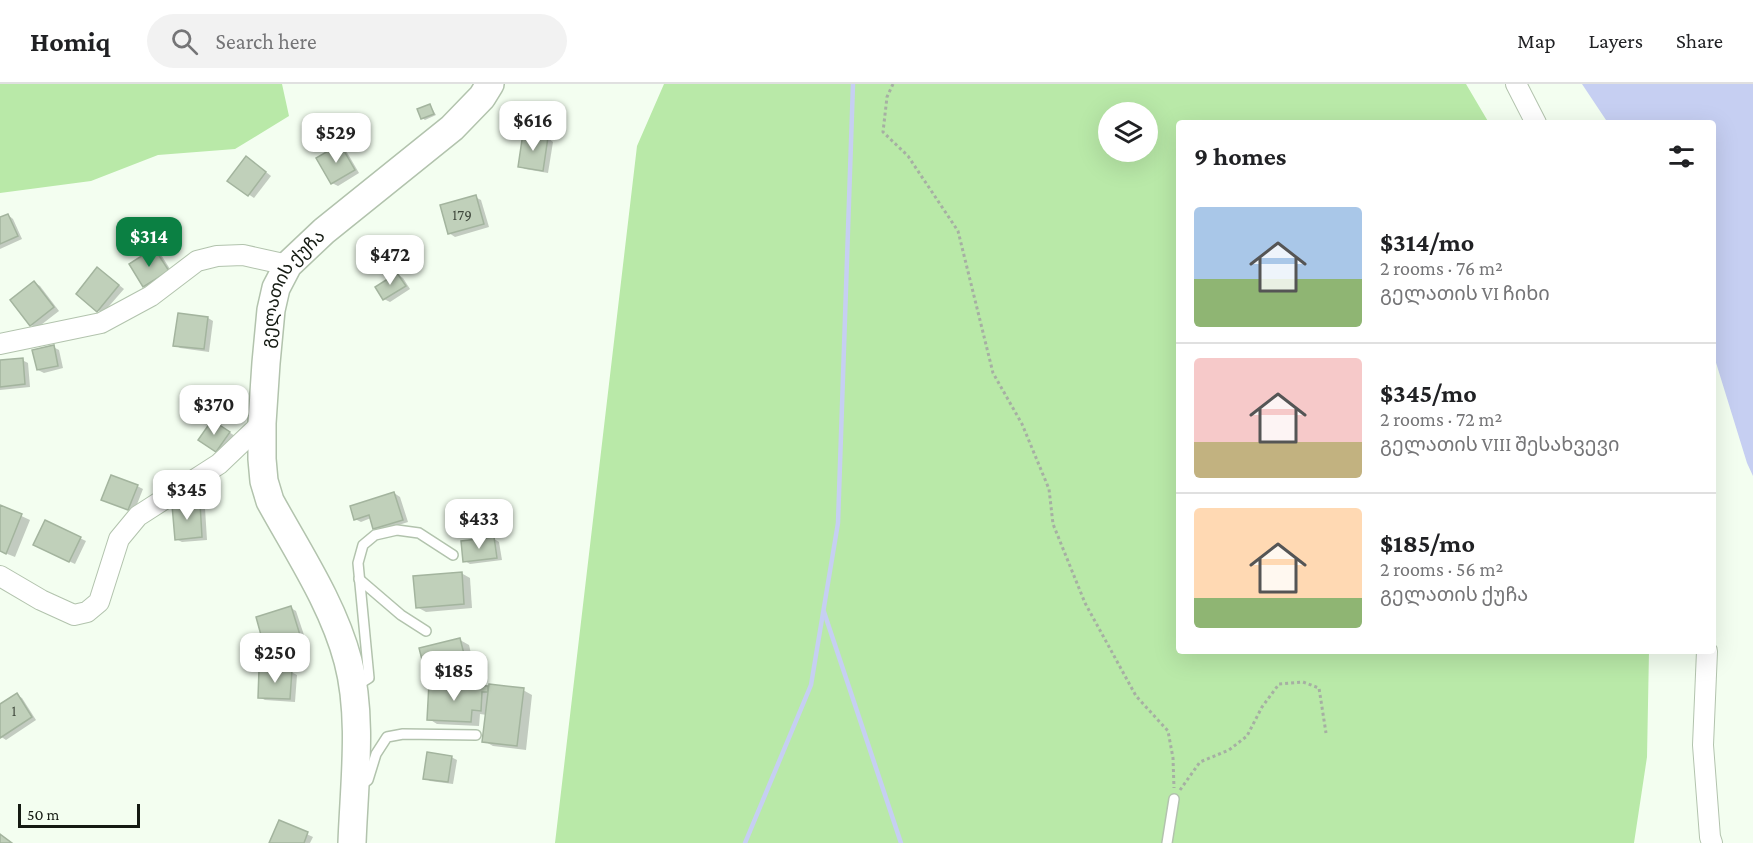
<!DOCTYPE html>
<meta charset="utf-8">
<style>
body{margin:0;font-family:"Crimson Pro","Noto Sans Georgian",serif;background:#f2f2f2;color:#202124;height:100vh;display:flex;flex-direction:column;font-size:22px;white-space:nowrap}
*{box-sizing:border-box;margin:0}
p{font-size:20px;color:#757577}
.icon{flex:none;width:33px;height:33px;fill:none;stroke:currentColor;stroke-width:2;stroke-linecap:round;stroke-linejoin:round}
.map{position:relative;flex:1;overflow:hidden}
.drawer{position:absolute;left:1176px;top:36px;width:540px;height:534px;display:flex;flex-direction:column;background:#fff;border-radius:6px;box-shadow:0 6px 24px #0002}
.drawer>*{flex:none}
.controls{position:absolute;left:1098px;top:18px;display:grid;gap:12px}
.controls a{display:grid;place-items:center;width:60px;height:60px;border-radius:50%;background:#fff;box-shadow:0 6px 24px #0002;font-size:30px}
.scale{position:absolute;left:18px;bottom:15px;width:122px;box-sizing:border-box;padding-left:6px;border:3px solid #141a12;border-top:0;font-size:16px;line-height:21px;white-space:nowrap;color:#141a12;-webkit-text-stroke:4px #f3fef0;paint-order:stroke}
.price{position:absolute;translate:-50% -51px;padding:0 14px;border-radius:12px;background:#fff;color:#222;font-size:20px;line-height:39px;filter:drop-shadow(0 2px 3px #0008)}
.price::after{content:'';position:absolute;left:50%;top:36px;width:18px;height:14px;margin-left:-9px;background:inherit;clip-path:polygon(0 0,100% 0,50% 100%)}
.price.selected{background:#0b8043;color:#fff}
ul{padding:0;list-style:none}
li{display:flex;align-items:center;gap:18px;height:150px;padding:0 18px}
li+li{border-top:2px solid #e0e0e0}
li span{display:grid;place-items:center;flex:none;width:168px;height:120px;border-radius:6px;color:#555}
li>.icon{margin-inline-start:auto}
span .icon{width:72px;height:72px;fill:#fffc;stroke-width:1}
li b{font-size:26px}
h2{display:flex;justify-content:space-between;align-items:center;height:72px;padding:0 18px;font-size:26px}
header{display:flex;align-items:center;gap:36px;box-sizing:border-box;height:84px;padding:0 30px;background:#fff;border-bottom:2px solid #e0e0e0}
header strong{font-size:28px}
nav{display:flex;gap:33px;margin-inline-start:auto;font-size:21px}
.search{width:420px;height:54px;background:#f2f2f2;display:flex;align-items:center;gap:15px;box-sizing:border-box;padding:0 21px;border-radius:33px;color:#757577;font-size:22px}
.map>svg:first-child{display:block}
.green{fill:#b9e9a8;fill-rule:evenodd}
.water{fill:#c6cff2}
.shadow{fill:#0003}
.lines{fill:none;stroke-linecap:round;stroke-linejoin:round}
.stream{stroke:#c6cff2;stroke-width:4.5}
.building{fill:#c0d0ba;stroke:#a3b49e;stroke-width:1.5}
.lane-casing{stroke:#b2c3ad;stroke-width:12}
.street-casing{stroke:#b2c3ad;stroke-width:22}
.secondary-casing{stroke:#b2c3ad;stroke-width:30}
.path{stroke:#a6afa3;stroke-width:3;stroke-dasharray:3 3;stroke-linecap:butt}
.lane{stroke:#fff;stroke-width:9}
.street{stroke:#fff;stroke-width:20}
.secondary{stroke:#fff;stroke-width:27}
.labels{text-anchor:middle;stroke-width:4.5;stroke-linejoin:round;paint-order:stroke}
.number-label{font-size:15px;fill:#3f483c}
.street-label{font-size:18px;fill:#141a12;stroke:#f3fef0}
</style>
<header>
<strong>Homiq</strong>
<div class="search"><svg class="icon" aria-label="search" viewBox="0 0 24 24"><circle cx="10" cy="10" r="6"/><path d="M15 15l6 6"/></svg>Search here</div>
<nav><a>Map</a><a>Layers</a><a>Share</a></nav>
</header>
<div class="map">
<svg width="1753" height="759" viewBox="0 0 1753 759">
<rect width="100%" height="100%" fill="#f3fef0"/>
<g class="green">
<polygon points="0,0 282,0 289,32 235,65 158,71 91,97 0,109"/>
<path d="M664 0H1466L1489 39H1179V567H1649L1647 673 1634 759H555L637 62ZM1108 28H1148V68H1108Z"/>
</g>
<polygon class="water" points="1582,0 1753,0 1753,392 1747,379 1713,269 1713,39 1608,39"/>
<g class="shadow">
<polygon points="430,21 436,31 425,36 422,34"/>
<polygon points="548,54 553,58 548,89 525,85 519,82"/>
<polygon points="340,62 345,65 359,89 338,102 332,99"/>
<polygon points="252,77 271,92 254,114 229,97"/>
<polygon points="475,113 481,116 489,143 455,153 449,149"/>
<polygon points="8,131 13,135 22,155 0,165 0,135"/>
<polygon points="154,166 160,169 173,190 150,205 144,202"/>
<polygon points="103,188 124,205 103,229 98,226"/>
<polygon points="397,190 403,194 410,205 390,218 384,215"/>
<polygon points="35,199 40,202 59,227 37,244 31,241"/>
<polygon points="208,234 213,237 209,268 180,264 175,261"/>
<polygon points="53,263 59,266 63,284 44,289 38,286"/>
<polygon points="22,276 28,279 30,303 0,306 0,278"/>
<polygon points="218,341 235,352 223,370 201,355"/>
<polygon points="137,402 143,405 134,428 103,416"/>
<polygon points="394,409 400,413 408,438 380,447 374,444 371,434 361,438 355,435"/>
<polygon points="199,420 205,424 207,456 182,458 176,455"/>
<polygon points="0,422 30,436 15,473 0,467"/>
<polygon points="46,438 86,457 75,480 41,464"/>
<polygon points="494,455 499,458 502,476 470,480 465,477"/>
<polygon points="461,489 470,494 472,524 426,528 417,523"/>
<polygon points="291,524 296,527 305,554 271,564 266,561"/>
<polygon points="460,556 469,561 475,586 436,596 427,590"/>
<polygon points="291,588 297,591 295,618 265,616 259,613"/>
<polygon points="430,601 523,606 532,611 526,666 493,662 484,657 487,631 480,630 479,642 437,640 429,635"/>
<polygon points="17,611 22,614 36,636 6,656 0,652 0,622"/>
<polygon points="451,673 457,676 453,700 430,697 425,694"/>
<polygon points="280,738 313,753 310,759 271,759"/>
</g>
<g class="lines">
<g class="stream">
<polyline points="824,528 901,759"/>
<polyline points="745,759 811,601 838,439 853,0"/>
</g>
</g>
<g class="building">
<polygon points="430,20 434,30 421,35 417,25"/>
<polygon points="523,49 548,53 543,87 518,83"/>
<polygon points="340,60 355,86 331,100 316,74"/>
<polygon points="246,72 266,88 248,112 227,97"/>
<polygon points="476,111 484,140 448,150 440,121"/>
<polygon points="8,130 18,152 0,160 0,133"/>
<polygon points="154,164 169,187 143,203 129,180"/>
<polygon points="97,183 119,201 97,228 76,210"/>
<polygon points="397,189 406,202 383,216 375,203"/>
<polygon points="34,197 54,223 30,242 10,216"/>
<polygon points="178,229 208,233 204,265 173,262"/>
<polygon points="54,261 58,282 37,286 32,266"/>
<polygon points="23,274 25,300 0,303 0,276"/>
<polygon points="212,336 230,348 216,368 198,356"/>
<polygon points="111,391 138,401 128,426 101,416"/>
<polygon points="394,408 403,436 373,445 369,431 354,436 350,422"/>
<polygon points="200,419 202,453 175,456 172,421"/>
<polygon points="0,421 22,430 6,470 0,467"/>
<polygon points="45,436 81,453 69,478 33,461"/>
<polygon points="494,453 497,474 463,478 461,457"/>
<polygon points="462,488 464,520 416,524 413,492"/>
<polygon points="291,522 300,551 264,562 256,533"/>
<polygon points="460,554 467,582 426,591 419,564"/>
<polygon points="259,585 292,586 290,615 258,614"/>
<polygon points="429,599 488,602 488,608 482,608 481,627 472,626 471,638 427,636"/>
<polygon points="489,600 524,604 517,662 482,658"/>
<polygon points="17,609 32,633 0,654 0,620"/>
<polygon points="427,668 452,672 448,698 423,695"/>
<polygon points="279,736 308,748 304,759 269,759"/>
<polygon points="0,750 12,759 0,759"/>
</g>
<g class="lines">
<defs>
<g id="lane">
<polyline points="359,495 401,531 426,547"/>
<polyline points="358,601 369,594 358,479 363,461 375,451 397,446 419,449 453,471"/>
<polyline points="361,701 368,696 376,670 387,653 403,650 476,651"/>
<polyline points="1167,759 1174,715"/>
</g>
<g id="street">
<polyline points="1516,0 1536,39"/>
<polyline points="0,260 101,239 151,212 197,177 217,172 243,171 288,181"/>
<polyline points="0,492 41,516 74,531 87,528 99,518 119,455 138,432 219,380 262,339"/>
<polyline points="1707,567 1703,661 1710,753 1712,759"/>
</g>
<g id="secondary">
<path id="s1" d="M352 759C354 701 363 633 348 577 333 520 298 468 270 417L264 397 262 375V339L266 279 271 226 276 204 288 181 324 147 452 44 482 13 490 0"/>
</g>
</defs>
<use href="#lane" class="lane-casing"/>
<use href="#street" class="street-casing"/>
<use href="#secondary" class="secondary-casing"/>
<g class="path">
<polyline points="893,0 887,13 883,48 908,72 958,147 993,289 1022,340 1049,405 1053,440 1085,519 1136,612 1168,647 1173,674 1174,704"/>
<polyline points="1180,706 1200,678 1229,666 1247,652 1262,623 1279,600 1303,598 1319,604 1326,649"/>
</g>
<use href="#lane" class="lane"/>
<use href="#street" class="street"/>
<use href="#secondary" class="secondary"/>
</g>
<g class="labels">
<g class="number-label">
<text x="462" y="136">179</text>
<text x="14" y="632">1</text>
</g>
<g class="street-label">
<text dy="6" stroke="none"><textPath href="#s1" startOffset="582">გელათის ქუჩა</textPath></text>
</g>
</g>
</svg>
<div class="controls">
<a><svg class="icon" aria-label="layers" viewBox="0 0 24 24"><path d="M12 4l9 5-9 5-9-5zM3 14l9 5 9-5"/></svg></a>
</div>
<div class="scale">50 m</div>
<b class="price" style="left:533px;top:68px">$616</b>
<b class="price" style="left:336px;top:80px">$529</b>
<b class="price selected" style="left:149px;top:184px">$314</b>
<b class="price" style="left:390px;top:202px">$472</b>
<b class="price" style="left:214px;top:352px">$370</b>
<b class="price" style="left:187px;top:437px">$345</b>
<b class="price" style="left:479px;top:466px">$433</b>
<b class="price" style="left:275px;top:600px">$250</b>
<b class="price" style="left:454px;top:618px">$185</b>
<section class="drawer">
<h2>9 homes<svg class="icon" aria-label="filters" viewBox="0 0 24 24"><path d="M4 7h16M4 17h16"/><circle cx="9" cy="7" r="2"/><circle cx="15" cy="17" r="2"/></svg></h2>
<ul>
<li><span style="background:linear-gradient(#a9c7e8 60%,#8fb573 0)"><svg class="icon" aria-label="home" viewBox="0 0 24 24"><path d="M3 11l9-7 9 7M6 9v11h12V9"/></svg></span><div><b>$314/mo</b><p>2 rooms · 76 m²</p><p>გელათის VI ჩიხი</p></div></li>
<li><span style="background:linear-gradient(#f6c9c9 70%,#c2b280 0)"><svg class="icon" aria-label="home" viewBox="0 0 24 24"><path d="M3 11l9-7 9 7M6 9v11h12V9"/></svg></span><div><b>$345/mo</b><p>2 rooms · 72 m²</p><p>გელათის VIII შესახვევი</p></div></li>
<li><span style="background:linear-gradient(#ffd9b3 75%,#8fb573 0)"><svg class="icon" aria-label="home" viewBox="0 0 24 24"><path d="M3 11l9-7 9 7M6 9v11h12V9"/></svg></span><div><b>$185/mo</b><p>2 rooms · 56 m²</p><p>გელათის ქუჩა</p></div></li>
</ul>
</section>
</div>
